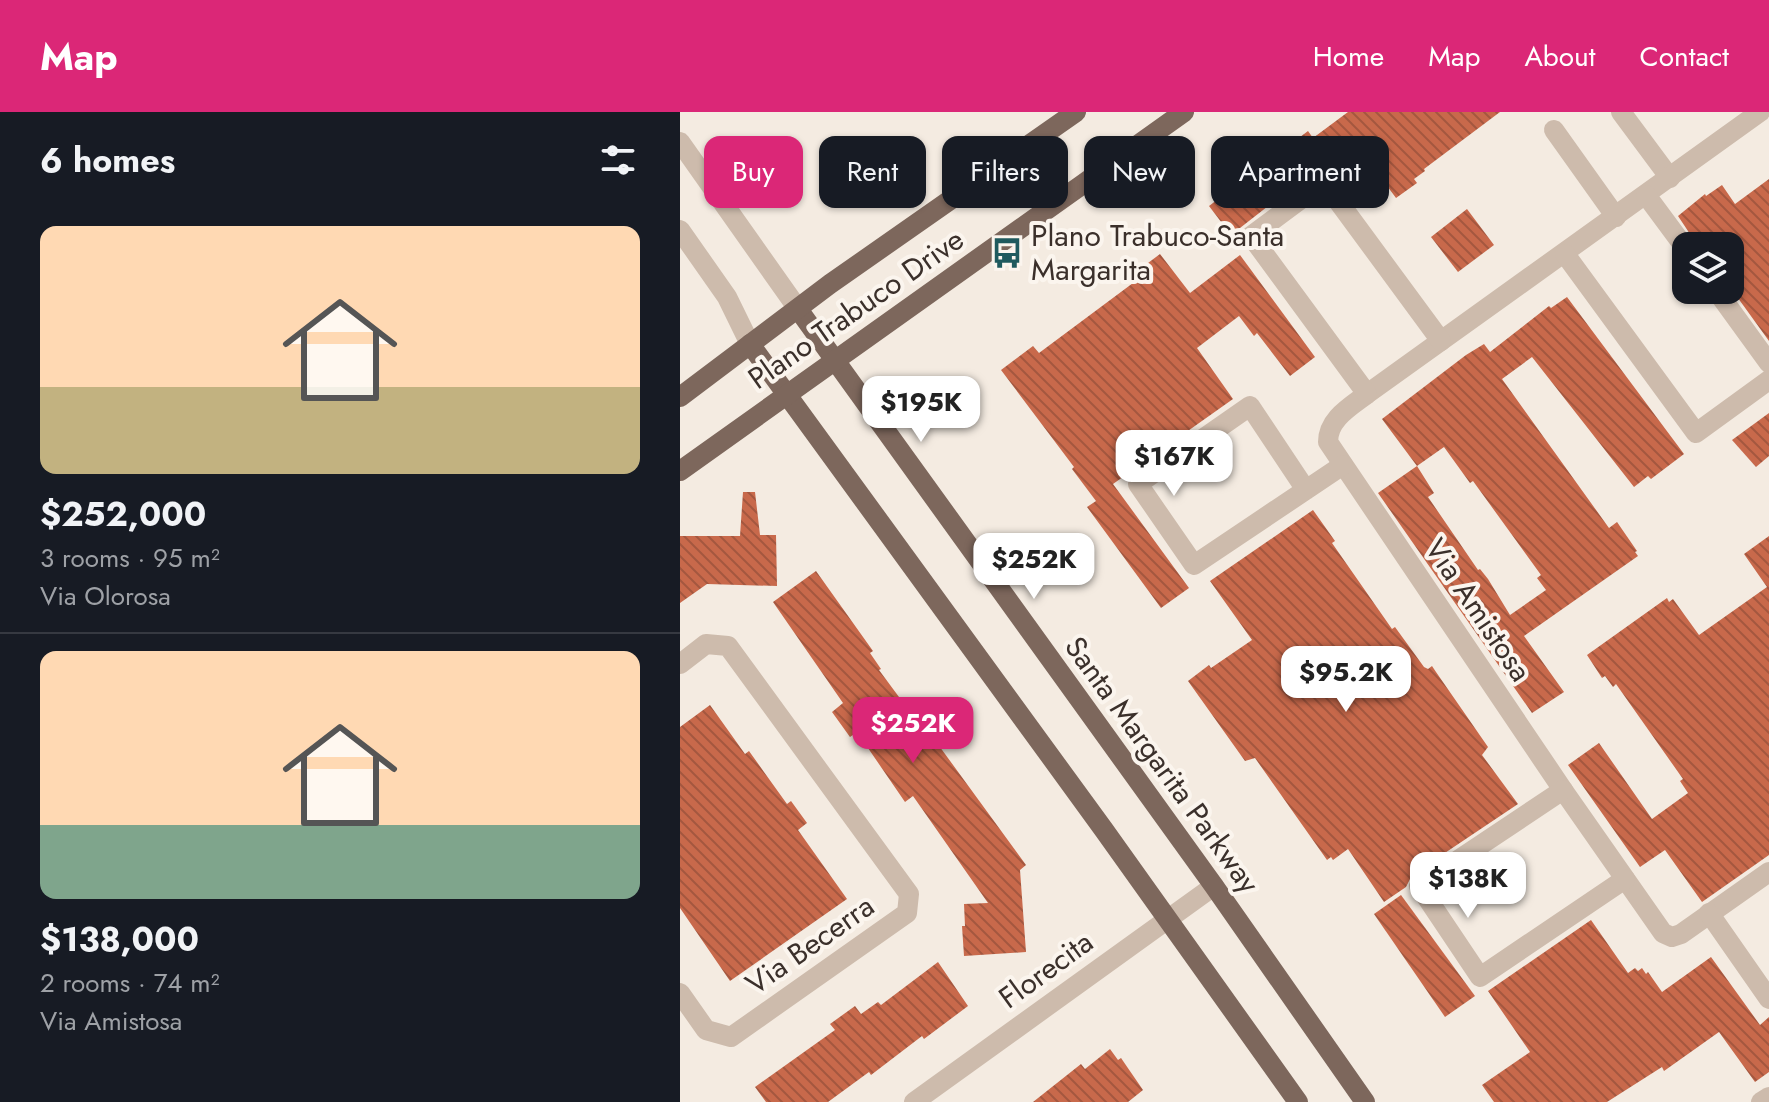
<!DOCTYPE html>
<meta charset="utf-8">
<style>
body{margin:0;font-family:Jost,sans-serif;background:#242831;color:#f1f3f6;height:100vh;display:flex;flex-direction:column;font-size:30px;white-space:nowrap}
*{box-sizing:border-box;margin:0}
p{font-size:26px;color:#9ea1a6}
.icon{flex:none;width:44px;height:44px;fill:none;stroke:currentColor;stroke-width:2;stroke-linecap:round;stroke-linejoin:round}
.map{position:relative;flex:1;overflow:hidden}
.drawer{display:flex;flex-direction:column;background:#171b24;width:680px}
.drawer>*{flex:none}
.banner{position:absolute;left:24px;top:24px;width:760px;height:72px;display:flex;gap:16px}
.tools{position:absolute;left:992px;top:120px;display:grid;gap:16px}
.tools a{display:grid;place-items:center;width:72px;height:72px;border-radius:16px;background:#171b24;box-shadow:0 2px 6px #0004;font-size:40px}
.price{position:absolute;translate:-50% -68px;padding:0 18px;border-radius:16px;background:#fff;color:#222;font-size:26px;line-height:52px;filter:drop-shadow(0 2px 4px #0008)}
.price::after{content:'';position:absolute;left:50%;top:48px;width:24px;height:18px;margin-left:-12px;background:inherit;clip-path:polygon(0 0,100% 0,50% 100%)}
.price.selected{background:#db2777;color:#fff}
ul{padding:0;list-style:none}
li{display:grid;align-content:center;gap:16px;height:424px;padding:0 40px}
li+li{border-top:2px solid #363941}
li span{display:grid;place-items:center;height:248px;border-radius:16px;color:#555}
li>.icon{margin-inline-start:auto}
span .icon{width:144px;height:144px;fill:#fffc;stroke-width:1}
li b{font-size:34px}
h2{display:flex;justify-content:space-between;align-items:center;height:96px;padding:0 40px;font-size:34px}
.chip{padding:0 28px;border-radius:16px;background:#171b24;box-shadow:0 2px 6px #0004;font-size:28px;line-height:72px}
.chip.selected{background:#db2777;color:#fff}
header{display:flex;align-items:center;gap:48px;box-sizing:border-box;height:112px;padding:0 40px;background:#db2777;color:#fff}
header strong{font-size:38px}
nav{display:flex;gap:44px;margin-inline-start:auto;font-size:28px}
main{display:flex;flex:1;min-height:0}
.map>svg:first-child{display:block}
.building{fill:url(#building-back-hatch)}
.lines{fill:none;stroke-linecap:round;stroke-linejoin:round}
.minor{stroke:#cdbbac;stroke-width:20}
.major{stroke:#7d675c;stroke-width:20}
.labels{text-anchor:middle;stroke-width:8;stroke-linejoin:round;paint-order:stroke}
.poi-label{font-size:30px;fill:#3b302b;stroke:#fbf5ee;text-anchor:start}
.street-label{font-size:30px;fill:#3b302b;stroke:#fbf5ee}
</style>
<header>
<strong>Map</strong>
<nav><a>Home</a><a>Map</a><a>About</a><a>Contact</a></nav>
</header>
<main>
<section class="drawer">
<h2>6 homes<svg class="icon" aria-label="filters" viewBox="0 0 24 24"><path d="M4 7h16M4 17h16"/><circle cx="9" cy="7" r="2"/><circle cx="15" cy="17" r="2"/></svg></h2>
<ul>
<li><span style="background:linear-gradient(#ffd9b3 65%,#c2b280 0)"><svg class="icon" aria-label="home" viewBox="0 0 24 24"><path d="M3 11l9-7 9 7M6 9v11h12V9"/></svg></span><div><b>$252,000</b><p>3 rooms · 95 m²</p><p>Via Olorosa</p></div></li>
<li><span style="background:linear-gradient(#ffd9b3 70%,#7fa58c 0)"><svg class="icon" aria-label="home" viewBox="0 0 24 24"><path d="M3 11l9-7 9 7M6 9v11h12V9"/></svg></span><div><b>$138,000</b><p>2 rooms · 74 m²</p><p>Via Amistosa</p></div></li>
</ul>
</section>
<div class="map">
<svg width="1089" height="990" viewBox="0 0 1089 990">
<defs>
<pattern id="building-back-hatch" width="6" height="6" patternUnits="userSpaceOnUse" patternTransform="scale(2)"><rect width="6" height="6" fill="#c8694b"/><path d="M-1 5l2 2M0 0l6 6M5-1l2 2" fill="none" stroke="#a4573f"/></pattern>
</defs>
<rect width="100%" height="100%" fill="#f4ebe1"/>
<g class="building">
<polygon points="668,0 820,0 744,57 745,59 734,67 737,71 716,86 673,28 551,123 529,94 628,19 633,26"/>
<polygon points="1089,67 1089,229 1050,175 1050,134 1018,134 998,104 1025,82 1026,84 1042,73 1055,92"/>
<polygon points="787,97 814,133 778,160 751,125"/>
<polygon points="480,142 510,181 560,143 635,245 610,264 577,221 574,224 559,204 517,236 553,287 433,372 509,476 481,496 407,395 416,389 392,357 394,355 321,258 353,234 359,241 453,171 451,168 462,159 460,157"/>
<polygon points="887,185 1004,342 971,367 968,364 954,375 852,245 822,267 929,416 937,410 957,439 955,440 958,444 844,524 884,580 852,601 698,381 737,354 754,381 748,385 798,458 800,457 808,467 830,503 866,478 857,466 861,463 793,369 790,371 764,335 737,354 702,307 786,243 804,232 810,240 869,194 871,196"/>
<polygon points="1089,301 1089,344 1076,355 1052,328"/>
<polygon points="63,380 75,380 80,423 96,423 97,474 27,472 0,491 0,424 60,424"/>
<polygon points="633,398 655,429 652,431 712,517 715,515 744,555 748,557 752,554 756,560 808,635 802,643 838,692 732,763 726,775 704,790 668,737 653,748 651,745 647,748 575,646 565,649 508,569 529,553 531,556 572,528 530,469"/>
<polygon points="1089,424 1089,743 1022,790 985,738 960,755 888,653 919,631 972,707 1008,681 1000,669 1003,667 936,572 933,575 925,564 922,566 907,543 987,486 989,490 993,487 1019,523 1087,475 1064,442"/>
<polygon points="136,459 193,539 190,541 201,557 199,558 239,612 247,607 262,628 257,631 346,753 340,758 346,840 284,844 282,814 285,814 284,792 308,791 233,684 225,690 177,620 170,625 152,600 163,591 93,490"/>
<polygon points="30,593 65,642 69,639 107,692 111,689 127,711 118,718 167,787 50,869 0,796 0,615"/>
<polygon points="721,783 795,884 765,905 694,802"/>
<polygon points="911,808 948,861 955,856 958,859 962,856 966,862 968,860 982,880 1031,845 1080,913 1089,905 1089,960 1075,970 1039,920 984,959 982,955 927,990 814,990 802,973 850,940 808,879"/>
<polygon points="258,850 288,894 244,927 242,924 191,963 189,960 148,990 86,990 75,975 155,918 150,912 175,894 181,902 198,890 201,893"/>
<polygon points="430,937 438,948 441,946 463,978 448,990 353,990 401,952 405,957"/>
</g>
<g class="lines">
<g class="minor">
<polyline points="941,0 990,66"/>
<path d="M1080 0 687 282C670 295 648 307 648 330L883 678 983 821 992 825 1001 822 1089 760"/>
<polyline points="874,18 936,105"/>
<polyline points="0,30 118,197"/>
<polyline points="966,83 1006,137"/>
<polyline points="0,118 47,185 70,232"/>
<polyline points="885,142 1016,321 1089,268"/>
<polyline points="1036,178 1089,251"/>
<polyline points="687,282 571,124 644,70 761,229"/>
<polyline points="626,378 570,294 458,372 514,453 663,353"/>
<polyline points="0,552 26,532 48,534 229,782 227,801 51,925 26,918 0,881"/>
<polyline points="883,678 739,774 800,865 945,767"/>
<polyline points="1029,801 1089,887"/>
<polyline points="234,990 534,774"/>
<polyline points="1081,990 1089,985"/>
</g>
<g class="major">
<polyline points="118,197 534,774 685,990"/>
<polyline points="70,232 424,718 618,990"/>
<polyline points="0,285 150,172 396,0"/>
<polyline points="0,359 504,0"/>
</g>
</g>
<defs>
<symbol id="bus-bare" viewBox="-9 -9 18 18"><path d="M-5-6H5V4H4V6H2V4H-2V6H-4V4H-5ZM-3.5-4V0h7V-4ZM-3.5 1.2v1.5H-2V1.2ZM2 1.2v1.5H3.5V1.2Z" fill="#1f5a5e" stroke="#fbf5ee" stroke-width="2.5" paint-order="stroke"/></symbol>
</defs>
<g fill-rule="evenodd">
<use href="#bus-bare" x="305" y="119" width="44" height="44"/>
</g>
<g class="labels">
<g class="poi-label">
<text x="351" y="134">Plano Trabuco-Santa<tspan x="351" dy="34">Margarita</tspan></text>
</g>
<g class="street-label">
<text transform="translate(176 197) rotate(-35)" y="10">Plano Trabuco Drive</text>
<text transform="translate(798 498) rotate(56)" y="10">Via Amistosa</text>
<text transform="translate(482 653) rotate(54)" y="10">Santa Margarita Parkway</text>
<text transform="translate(130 833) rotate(-35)" y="10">Via Becerra</text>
<text transform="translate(366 858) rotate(-36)" y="10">Florecita</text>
</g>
</g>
</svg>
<div class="tools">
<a><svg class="icon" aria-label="layers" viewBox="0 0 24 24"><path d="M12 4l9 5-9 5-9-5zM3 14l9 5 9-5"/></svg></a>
</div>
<b class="price" style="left:241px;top:332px">$195K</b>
<b class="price" style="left:494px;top:386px">$167K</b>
<b class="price" style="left:354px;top:489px">$252K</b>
<b class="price" style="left:666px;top:602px">$95.2K</b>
<b class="price selected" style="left:233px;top:653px">$252K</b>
<b class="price" style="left:788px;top:808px">$138K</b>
<div class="banner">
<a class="chip selected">Buy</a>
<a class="chip">Rent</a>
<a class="chip">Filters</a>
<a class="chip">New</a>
<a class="chip">Apartment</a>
</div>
</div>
</main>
